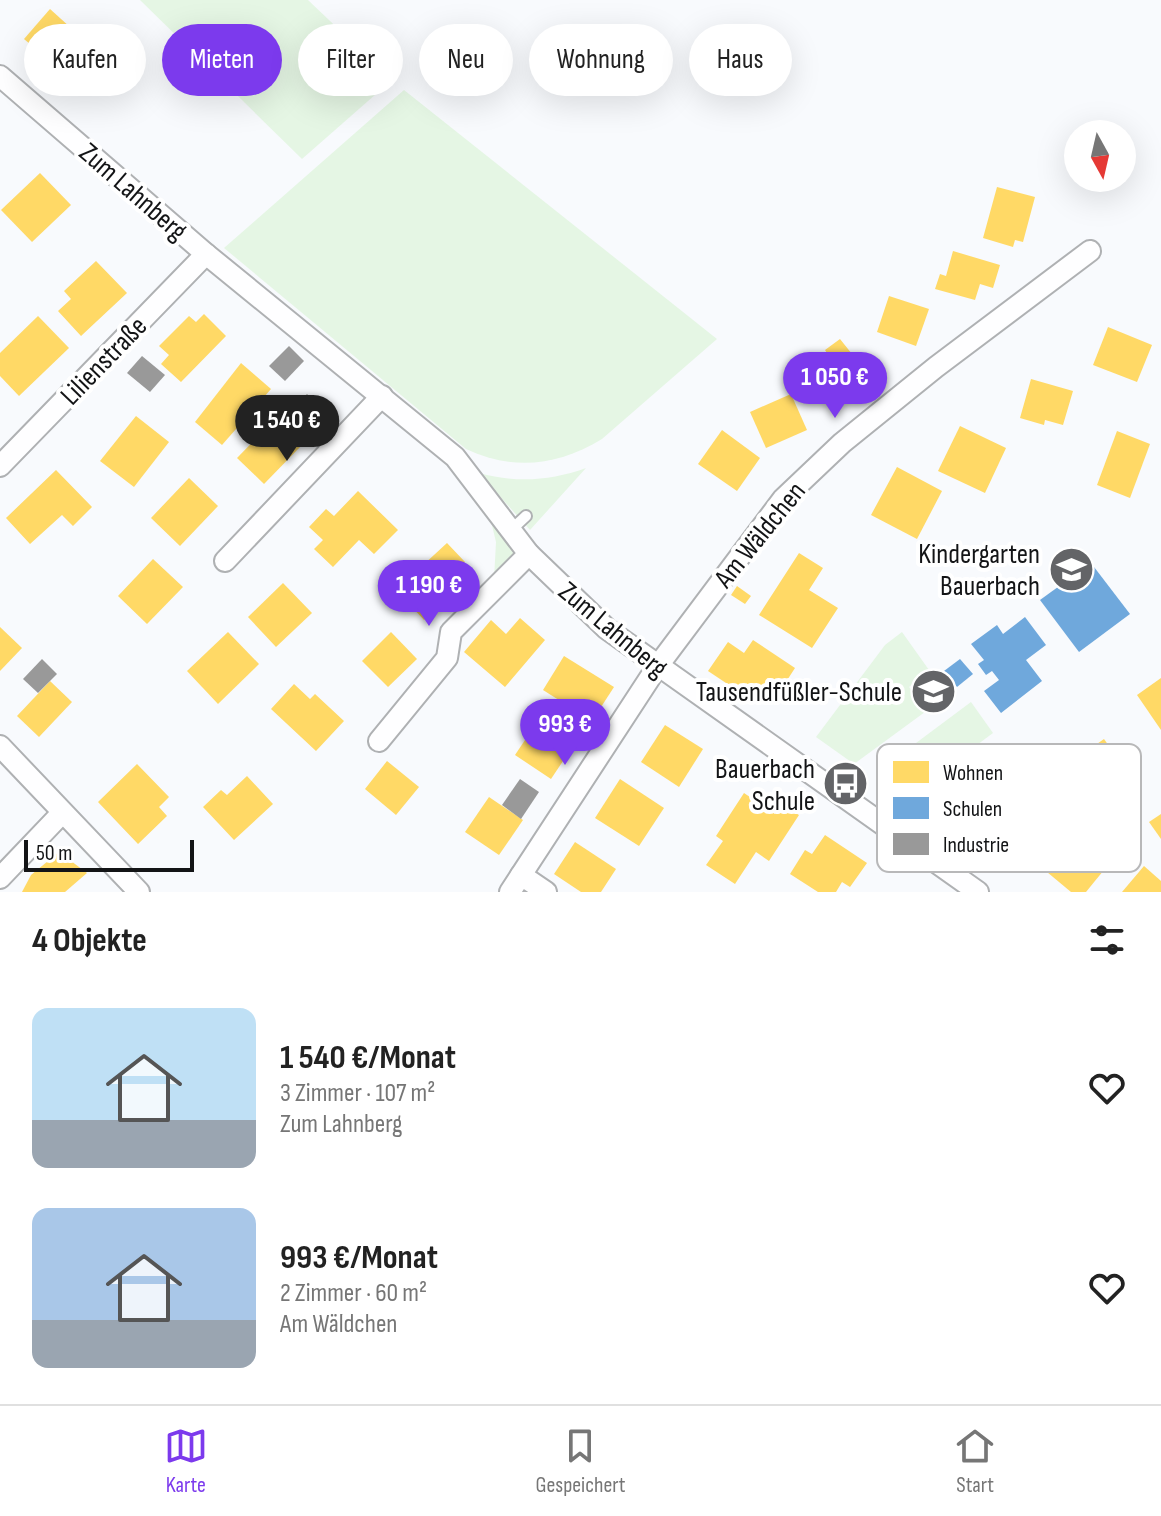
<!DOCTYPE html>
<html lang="de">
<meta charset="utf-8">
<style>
body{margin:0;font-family:"Sofia Sans Condensed",sans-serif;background:#f6f6f6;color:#222;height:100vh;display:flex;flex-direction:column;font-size:30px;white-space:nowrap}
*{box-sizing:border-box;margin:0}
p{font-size:26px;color:#767676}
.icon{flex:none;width:44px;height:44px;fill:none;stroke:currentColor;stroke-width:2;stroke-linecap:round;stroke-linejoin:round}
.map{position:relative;height:892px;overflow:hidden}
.side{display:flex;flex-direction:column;background:#fff;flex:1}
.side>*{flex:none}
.hud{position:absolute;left:24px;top:24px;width:1114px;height:72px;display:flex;gap:16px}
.needle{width:52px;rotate:172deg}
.tools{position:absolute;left:1064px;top:120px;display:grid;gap:16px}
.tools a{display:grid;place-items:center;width:72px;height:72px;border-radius:50%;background:#fff;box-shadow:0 8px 32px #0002;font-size:40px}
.scale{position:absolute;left:24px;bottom:20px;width:170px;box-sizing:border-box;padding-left:8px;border:4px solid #131416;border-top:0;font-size:22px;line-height:28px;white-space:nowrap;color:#131416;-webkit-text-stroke:6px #fff;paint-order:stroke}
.price{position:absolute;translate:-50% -68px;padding:0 18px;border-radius:28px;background:#7c3aed;color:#fff;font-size:26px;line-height:52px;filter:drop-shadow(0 2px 4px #0008)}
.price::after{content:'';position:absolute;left:50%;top:48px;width:24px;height:18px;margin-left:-12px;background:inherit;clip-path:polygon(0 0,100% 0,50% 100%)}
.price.on{background:#222;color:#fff}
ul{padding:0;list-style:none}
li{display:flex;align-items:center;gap:24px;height:200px;padding:0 32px}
li span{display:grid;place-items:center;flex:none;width:224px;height:160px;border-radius:16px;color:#555}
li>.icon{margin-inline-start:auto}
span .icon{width:96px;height:96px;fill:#fffc;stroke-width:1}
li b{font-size:34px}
h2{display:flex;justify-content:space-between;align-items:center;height:96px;padding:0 32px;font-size:34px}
.tag{padding:0 28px;border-radius:36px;background:#fff;box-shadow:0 8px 32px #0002;font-size:28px;line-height:72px}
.tag.on{background:#7c3aed;color:#fff}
.dock{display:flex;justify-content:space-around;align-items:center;height:112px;border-top:2px solid #e0e0e0;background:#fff;font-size:22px;color:#767676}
.dock a{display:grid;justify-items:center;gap:4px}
.dock .on{color:#7c3aed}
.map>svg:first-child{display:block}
.green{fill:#e5f6e4}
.homes{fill:#ffd966}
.schools{fill:#6fa8dc}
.industry{fill:#999}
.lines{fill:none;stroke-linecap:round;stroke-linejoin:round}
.service-casing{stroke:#afb1b3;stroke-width:14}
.minor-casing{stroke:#afb1b3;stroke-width:24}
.service{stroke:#fefeff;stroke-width:10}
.minor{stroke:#fefeff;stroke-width:20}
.labels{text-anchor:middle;stroke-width:8;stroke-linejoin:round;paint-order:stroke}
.street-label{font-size:28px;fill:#131416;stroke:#fff}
.poi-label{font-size:28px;fill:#131416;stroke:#fff;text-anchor:end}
.key{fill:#fff;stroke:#b8b8b9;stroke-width:2}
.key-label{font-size:22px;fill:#131416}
</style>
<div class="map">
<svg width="1161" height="892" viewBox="0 0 1161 892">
<rect width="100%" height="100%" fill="#f8fafd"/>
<g class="green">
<polygon points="140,0 308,0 392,80 302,159"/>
<path d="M404 90 717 339 602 439C558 466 513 471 466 449L224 248Z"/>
<path d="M586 468 530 530 479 473C516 483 550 481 586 468Z"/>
<polygon points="489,513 518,554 494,579 496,542"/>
<polygon points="902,632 929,670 909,687 929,709 854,764 816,737 885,645"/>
<polygon points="931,673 949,693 931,707 914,687"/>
<polygon points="971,702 993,733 935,776 912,746"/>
</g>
<g class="homes">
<polygon points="50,9 81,37 56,66 24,39"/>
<polygon points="40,173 71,205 32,242 1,210"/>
<polygon points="997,187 1035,197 1023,242 1015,240 1013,247 983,238"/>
<polygon points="953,251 1000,265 993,288 980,284 975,300 935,289 940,274 946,276"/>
<polygon points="96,261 127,293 81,336 58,311 71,299 64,291"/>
<polygon points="889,296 929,309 916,346 877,332"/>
<polygon points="204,314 226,336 181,382 161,364 169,355 159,346 189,316 196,322"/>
<polygon points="38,316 69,348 19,396 0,376 0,353"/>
<polygon points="1108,327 1152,345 1137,382 1093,365"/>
<polygon points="840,339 852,354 847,357 867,384 834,408 807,372 829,356 825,350"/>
<polygon points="241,363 271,389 222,445 195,422"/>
<polygon points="1031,379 1073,391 1063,425 1045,420 1044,425 1020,418"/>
<polygon points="791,394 807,430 766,448 750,412"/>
<polygon points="136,416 169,442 134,487 100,461"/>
<polygon points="275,419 302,445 264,484 237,458"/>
<polygon points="960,426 1006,448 985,493 938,471"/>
<polygon points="722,430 760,458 737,491 698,464"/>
<polygon points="1117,431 1150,444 1130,498 1097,485"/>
<polygon points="897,467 942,491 917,539 871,515"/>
<polygon points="56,470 92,507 73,526 62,515 30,544 6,518"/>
<polygon points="189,478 218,506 180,546 151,518"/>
<polygon points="358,491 398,530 374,554 359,540 333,567 314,549 323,540 309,527 326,509 334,516"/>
<polygon points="447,543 465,562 454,573 464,583 424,620 396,590"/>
<polygon points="799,553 823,568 809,590 838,608 812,648 759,615"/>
<polygon points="153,559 183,587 147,624 118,596"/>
<polygon points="283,583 312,613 276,647 248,617"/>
<polygon points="737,586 751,596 745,604 731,595"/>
<polygon points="520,618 545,640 505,687 464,652 491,620 506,634"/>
<polygon points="0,627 22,648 0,671"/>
<polygon points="228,632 259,664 218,704 187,671"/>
<polygon points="391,632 417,659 388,687 362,661"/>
<polygon points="753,640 795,668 782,688 768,678 753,701 708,671 728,642 744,653"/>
<polygon points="564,656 614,687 592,721 543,690"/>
<polygon points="1161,678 1161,730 1137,695"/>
<polygon points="50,681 72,702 39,737 17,716"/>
<polygon points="294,684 310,699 315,694 344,721 316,751 271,709"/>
<polygon points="541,716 577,740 551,779 515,755"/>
<polygon points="665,725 703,749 679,787 641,762"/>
<polygon points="1104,739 1128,773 1090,798 1067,765"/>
<polygon points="387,761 419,787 396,815 365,789"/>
<polygon points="137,764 169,797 159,807 167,816 138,844 98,802"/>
<polygon points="247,776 273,804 234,840 203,807 221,790 227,795"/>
<polygon points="620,779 664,808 639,846 595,818"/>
<polygon points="744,793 775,814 781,804 799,815 769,861 756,852 735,884 706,865 723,841 716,836"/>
<polygon points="489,797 523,820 499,855 465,832"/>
<polygon points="1161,814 1161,839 1149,822"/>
<polygon points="825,835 867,863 850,887 842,882 836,892 818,892 790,874 805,850 812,854"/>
<polygon points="1076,838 1108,865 1086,892 1071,892 1047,872"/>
<polygon points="575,842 616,869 601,892 581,892 554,874"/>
<polygon points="59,852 87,873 65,892 22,892 31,875"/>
<polygon points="1144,866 1161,881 1161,892 1122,892"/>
</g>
<g class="schools">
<polygon points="1091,563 1130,614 1079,652 1040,600"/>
<polygon points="1025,617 1046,645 1026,660 1042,681 1001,713 984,691 999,680 992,671 986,675 978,664 984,660 971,644 997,625 1003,634"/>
<polygon points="960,659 973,674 957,687 944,671"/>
</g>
<g class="industry">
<polygon points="289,346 304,361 285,381 269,366"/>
<polygon points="142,356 165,375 150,392 127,373"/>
<polygon points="307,394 326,413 310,429 291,410"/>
<polygon points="42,659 57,674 38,693 23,679"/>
<polygon points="520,779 539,792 521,819 502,805"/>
</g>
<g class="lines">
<defs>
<polyline id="service" points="511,530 526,516"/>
<g id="minor">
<polyline points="0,76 206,254 455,457 529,554 607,629 978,892"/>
<polyline points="0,466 206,254"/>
<polyline points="225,561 382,396"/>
<polyline points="379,741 447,658 451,632 529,554"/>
<polyline points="0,746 139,892"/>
<polyline points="521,875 546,892"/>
<polyline points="0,878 62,813"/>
<polyline points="510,892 657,667 783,499 842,443 936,367 1090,251"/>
</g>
</defs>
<use href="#service" class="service-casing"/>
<use href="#minor" class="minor-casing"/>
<use href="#service" class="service"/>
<use href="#minor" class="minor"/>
</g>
<defs>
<symbol id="school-disc" viewBox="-11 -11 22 22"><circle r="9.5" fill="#636467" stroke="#fff"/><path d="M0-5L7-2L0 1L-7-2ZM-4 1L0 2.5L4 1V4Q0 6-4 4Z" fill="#fff"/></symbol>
<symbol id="bus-disc" viewBox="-11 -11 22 22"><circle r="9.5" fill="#636467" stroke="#fff"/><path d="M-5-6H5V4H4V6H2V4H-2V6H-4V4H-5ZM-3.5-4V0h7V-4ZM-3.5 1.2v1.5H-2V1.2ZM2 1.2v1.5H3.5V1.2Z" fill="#fff"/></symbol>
</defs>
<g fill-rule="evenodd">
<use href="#school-disc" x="1046" y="544" width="51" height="51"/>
<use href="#school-disc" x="908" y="666" width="51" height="51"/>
<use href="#bus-disc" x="820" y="758" width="51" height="51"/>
</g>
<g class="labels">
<g class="street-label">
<text transform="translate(134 191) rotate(41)" y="10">Zum Lahnberg</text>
<text transform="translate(103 360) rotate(-46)" y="10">Lilienstraße</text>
<text transform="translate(759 534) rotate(-51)" y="10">Am Wäldchen</text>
<text transform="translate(614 629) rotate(40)" y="10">Zum Lahnberg</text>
</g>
<g class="poi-label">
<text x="1040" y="563">Kindergarten<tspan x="1040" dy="32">Bauerbach</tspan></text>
<text x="902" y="701">Tausendfüßler-Schule</text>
<text x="815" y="778">Bauerbach<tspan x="815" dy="32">Schule</tspan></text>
</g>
</g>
<rect x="877" y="744" width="264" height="128" rx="12" class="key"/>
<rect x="893" y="761" width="36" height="22" fill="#ffd966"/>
<rect x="893" y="797" width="36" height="22" fill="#6fa8dc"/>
<rect x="893" y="833" width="36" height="22" fill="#999"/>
<g class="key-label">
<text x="943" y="780">Wohnen</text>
<text x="943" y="816">Schulen</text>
<text x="943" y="852">Industrie</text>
</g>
</svg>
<div class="tools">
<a><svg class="needle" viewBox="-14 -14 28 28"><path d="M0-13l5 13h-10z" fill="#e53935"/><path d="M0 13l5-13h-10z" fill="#767676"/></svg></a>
</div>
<div class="scale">50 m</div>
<b class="price" style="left:835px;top:420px">1 050 €</b>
<b class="price on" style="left:287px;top:463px">1 540 €</b>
<b class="price" style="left:429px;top:628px">1 190 €</b>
<b class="price" style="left:565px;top:767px">993 €</b>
<div class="hud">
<a class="tag">Kaufen</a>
<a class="tag on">Mieten</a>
<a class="tag">Filter</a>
<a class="tag">Neu</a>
<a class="tag">Wohnung</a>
<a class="tag">Haus</a>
</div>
</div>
<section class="side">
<h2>4 Objekte<svg class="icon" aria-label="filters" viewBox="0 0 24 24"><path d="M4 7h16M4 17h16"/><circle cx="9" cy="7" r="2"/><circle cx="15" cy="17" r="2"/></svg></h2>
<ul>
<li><span style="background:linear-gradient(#bfe0f5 70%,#9aa5b1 0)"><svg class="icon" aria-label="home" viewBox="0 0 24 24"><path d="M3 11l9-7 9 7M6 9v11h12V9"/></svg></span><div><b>1 540 €/Monat</b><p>3 Zimmer · 107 m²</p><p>Zum Lahnberg</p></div><svg class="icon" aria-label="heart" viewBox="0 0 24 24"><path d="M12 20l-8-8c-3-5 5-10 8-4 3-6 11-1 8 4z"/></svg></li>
<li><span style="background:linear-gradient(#a9c7e8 70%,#9aa5b1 0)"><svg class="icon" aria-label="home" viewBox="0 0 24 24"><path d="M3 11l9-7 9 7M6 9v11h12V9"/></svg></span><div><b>993 €/Monat</b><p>2 Zimmer · 60 m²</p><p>Am Wäldchen</p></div><svg class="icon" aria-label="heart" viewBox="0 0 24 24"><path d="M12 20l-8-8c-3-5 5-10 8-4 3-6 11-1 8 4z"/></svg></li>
</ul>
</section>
<nav class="dock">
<a class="on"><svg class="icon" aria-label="map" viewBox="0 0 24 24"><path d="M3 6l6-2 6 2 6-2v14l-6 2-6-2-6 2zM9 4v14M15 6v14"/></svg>Karte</a>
<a><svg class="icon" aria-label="saved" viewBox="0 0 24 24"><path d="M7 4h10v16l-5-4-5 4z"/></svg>Gespeichert</a>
<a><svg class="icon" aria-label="home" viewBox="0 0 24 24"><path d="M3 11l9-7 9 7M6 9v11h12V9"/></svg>Start</a>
</nav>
